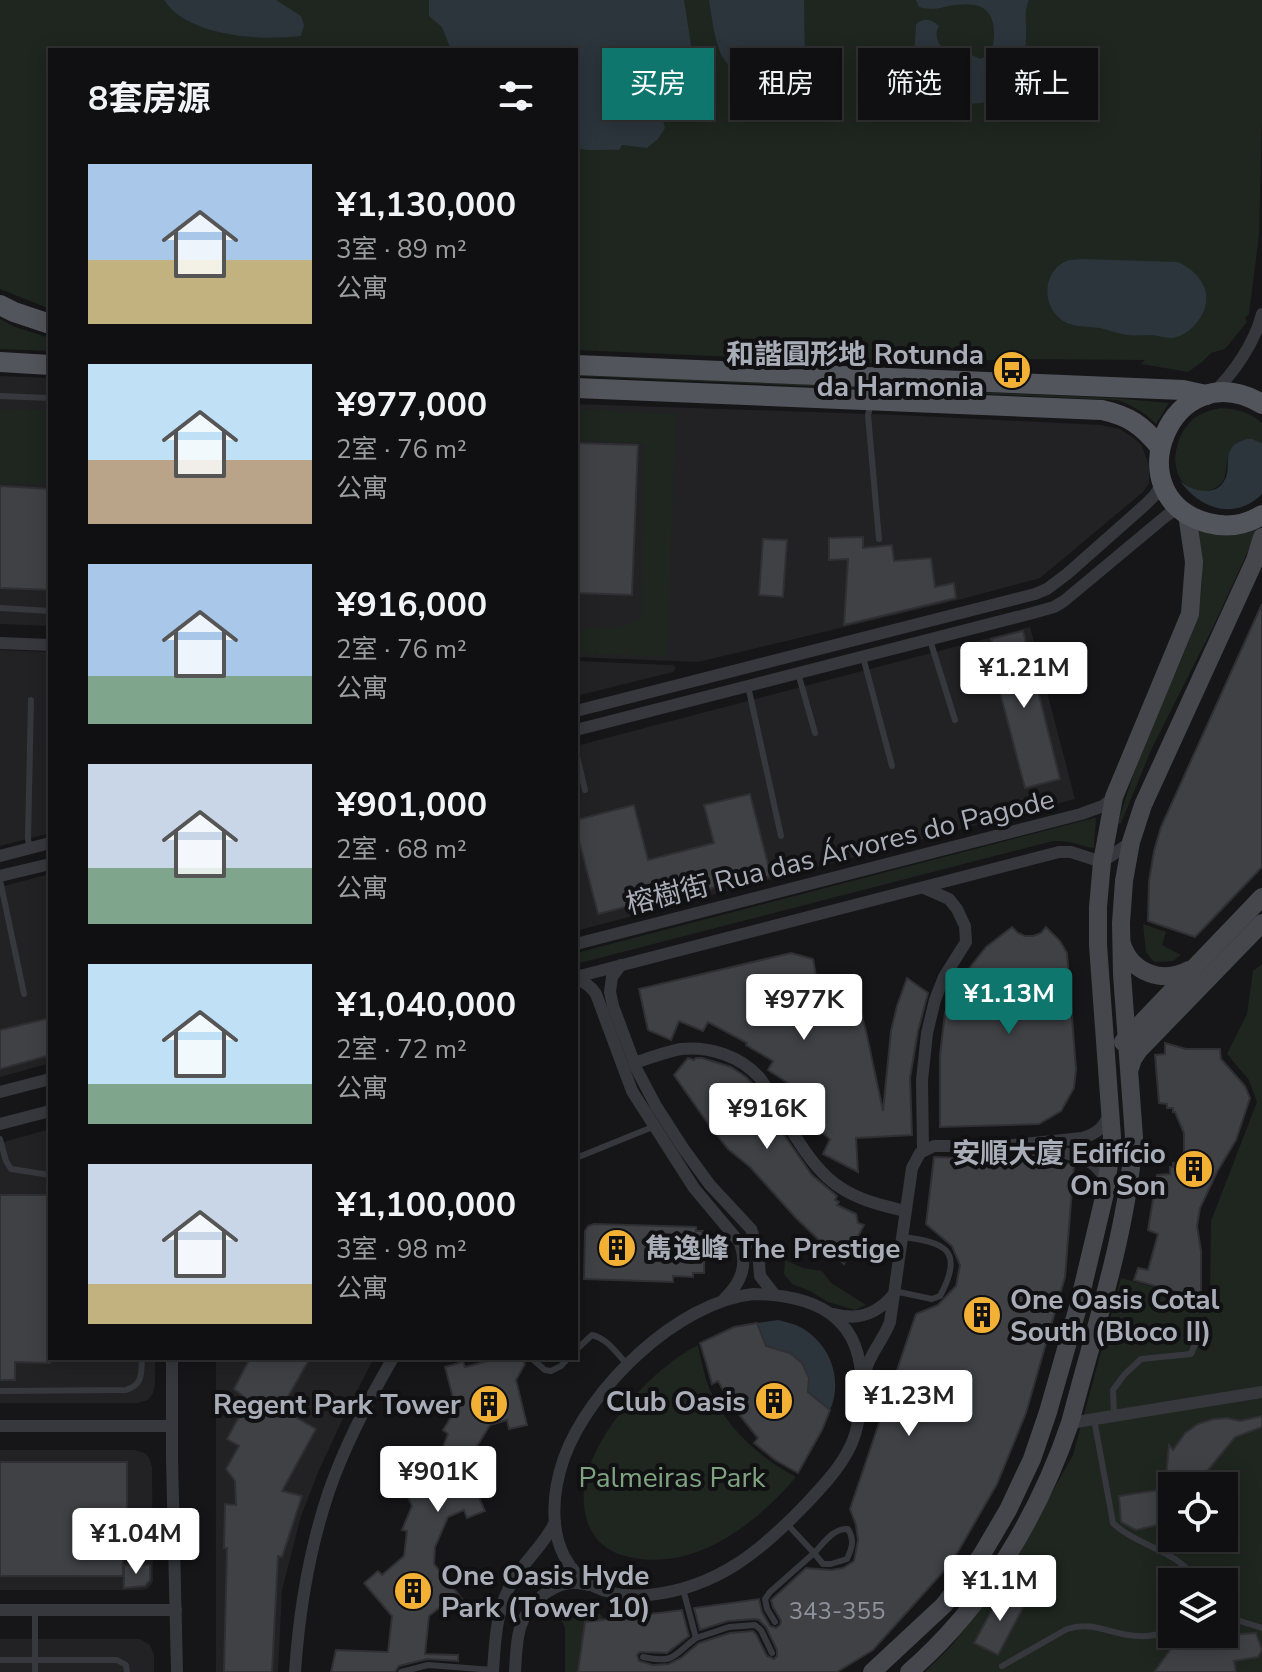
<!DOCTYPE html>
<html lang="zh">
<meta charset="utf-8">
<style>
body{margin:0;font-family:"Nunito Sans","Noto Sans SC",sans-serif;background:#19191b;color:#f1f3f6;height:100vh;display:flex;flex-direction:column;font-size:30px;white-space:nowrap}
*{box-sizing:border-box;margin:0}
p{font-size:26px;color:#9c9d9f}
.icon{flex:none;width:44px;height:44px;fill:none;stroke:currentColor;stroke-width:2;stroke-linecap:round;stroke-linejoin:round}
.map{position:relative;flex:1;overflow:hidden}
.sheet{position:absolute;left:48px;top:48px;width:530px;height:1312px;display:flex;flex-direction:column;background:#101012;border-radius:0px;box-shadow:0 4px 20px #0003,0 0 0 2px #303032}
.sheet>*{flex:none}
.banner{position:absolute;left:602px;top:48px;width:540px;height:72px;display:flex;gap:16px}
.buttons{position:absolute;left:1158px;top:1472px;display:grid;gap:16px}
.buttons a{display:grid;place-items:center;width:80px;height:80px;border-radius:0px;background:#101012;box-shadow:0 4px 20px #0003,0 0 0 2px #303032;font-size:40px}
.price{position:absolute;translate:-50% -68px;padding:0 18px;border-radius:8px;background:#fff;color:#222;font-size:26px;line-height:52px;filter:drop-shadow(0 2px 4px #0008)}
.price::after{content:'';position:absolute;left:50%;top:48px;width:24px;height:18px;margin-left:-12px;background:inherit;clip-path:polygon(0 0,100% 0,50% 100%)}
.price.active{background:#0f766e;color:#fff}
ul{padding:0;list-style:none}
li{display:flex;align-items:center;gap:24px;height:200px;padding:0 40px}
li span{display:grid;place-items:center;flex:none;width:224px;height:160px;border-radius:0px;color:#555}
li>.icon{margin-inline-start:auto}
span .icon{width:96px;height:96px;fill:#fffc;stroke-width:1}
li b{font-size:34px}
h2{display:flex;justify-content:space-between;align-items:center;height:96px;padding:0 40px;font-size:34px}
.chip{padding:0 28px;border-radius:0px;background:#101012;box-shadow:0 4px 20px #0003,0 0 0 2px #303032;font-size:28px;line-height:72px}
.chip.active{background:#0f766e;color:#fff}
.map>svg:first-child{display:block}
.built{fill:#222225}
.green{fill:#1e261f;fill-rule:evenodd}
.water{fill:#2c353c}
.building{fill:#404145;stroke:#303034;stroke-width:2}
.lines{fill:none;stroke-linecap:round;stroke-linejoin:round}
.lane{stroke:#37383d;stroke-width:6}
.street{stroke:#37383d;stroke-width:12}
.secondary{stroke:#45474d;stroke-width:18}
.primary{stroke:#53555c;stroke-width:20}
.labels{text-anchor:middle;stroke-width:8;stroke-linejoin:round;paint-order:stroke}
.number-label{font-size:24px;fill:#8e929b}
.poi-label{font-size:28px;font-weight:bold;fill:#a8adb8;stroke:#111113;text-anchor:end}
.street-label{font-size:28px;fill:#a8adb8;stroke:#111113}
.park-label{font-size:28px;fill:#7fa381;stroke:#111113}
</style>
<div class="map">
<svg width="1262" height="1672" viewBox="0 0 1262 1672">
<rect width="100%" height="100%" fill="#161618"/>
<g class="built">
<polygon points="0,376 50,378 50,626 0,624"/>
<polygon points="576,404 899,415 1100,425 1120,429 1135,439 1142,446 1149,465 1149,483 1143,492 1040,578 958,600 698,662 576,657"/>
<polygon points="1030,627 1075,799 576,931 576,746"/>
<polygon points="0,650 50,652 50,833 0,846"/>
<polygon points="576,661 670,665 673,665 676,668 673,672 576,696"/>
<polygon points="50,874 50,1063 0,1077 0,887"/>
<polygon points="50,1129 50,1358 155,1358 155,1385 153,1393 148,1400 138,1403 0,1403 0,1143"/>
<polygon points="216,1358 374,1358 346,1412 319,1470 301,1516 282,1590 278,1672 216,1672"/>
<polygon points="0,1450 134,1450 145,1453 149,1458 152,1467 153,1581 151,1585 147,1589 141,1590 0,1590"/>
<polygon points="0,1639 140,1639 150,1645 154,1655 154,1672 0,1672"/>
</g>
<g class="green">
<polygon points="0,0 1262,0 1262,120 1259,235 1249,314 1245,318 1247,322 1225,349 1211,353 1202,362 1188,372 1141,364 1145,360 1019,359 891,364 576,350 576,50 50,50 50,309 0,289"/>
<polygon points="0,319 15,327 50,338 50,351 0,349"/>
<path d="M576 374 1114 398 1169 403 1156 424C1144 412 1133 406 1118 400L576 376Z"/>
<path d="M1221 408C1237 409 1250 412 1262 423V443C1251 437 1235 439 1230 452 1223 467 1231 481 1213 489 1206 492 1201 493 1194 490 1166 478 1173 438 1192 420 1200 413 1211 410 1221 408Z"/>
<polygon points="0,409 50,410 50,485 0,483"/>
<path d="M576 409 676 414 667 657 576 653V628C598 629 624 630 642 617L644 444 576 440Z"/>
<path d="M1194 529C1222 537 1231 538 1258 529L1215 623 1151 750 1121 823 1118 824C1129 784 1142 750 1158 712 1184 651 1218 597 1194 529Z"/>
<path d="M1094 818H1096L1094 848C1079 846 1072 840 1053 841L576 964V953Z"/>
<polygon points="1143,924 1166,932 1162,945 1181,955 1173,961 1154,962 1146,952"/>
<path d="M1262 964V1672H925L953 1644 1004 1577 1073 1455 1121 1278 1210 1303 1211 1221 1257 1102 1249 1080 1227 1054 1247 1014 1253 971ZM1172 1486H1224V1538H1172ZM1172 1582H1224V1634H1172Z"/>
<polygon points="785,1260 803,1268 822,1271 831,1283 866,1305 855,1310 828,1302 810,1291 792,1284 784,1274"/>
<path d="M698 1345C701 1360 704 1375 709 1388 725 1427 760 1458 796 1477 756 1524 695 1572 629 1557 614 1554 598 1545 591 1530 558 1467 645 1372 698 1345Z"/>
<polygon points="575,1609 600,1614 605,1620 579,1672 565,1672 565,1628 560,1616 564,1612"/>
</g>
<g class="water">
<path d="M164 0H276L301 16 304 25 301 36C262 41 188 37 164 0Z"/>
<path d="M429 0H684L691 45 688 56 676 58 659 57 650 62 640 82 643 99 661 114 665 128 658 139 647 148 622 145 619 150C605 149 589 152 576 148V50H451L442 27 429 16Z"/>
<path d="M709 0H804L805 67 811 80 807 90 798 95 780 90 759 93C748 83 735 74 726 62 715 49 712 17 709 0Z"/>
<path d="M916 0H1029C1023 12 1027 23 1026 36 1026 50 1022 71 1015 84 997 114 935 107 918 79 911 67 916 38 916 24 924 17 932 19 939 26 933 36 939 44 945 52L968 53 980 59 991 55C998 25 995 0 957 5 941 6 937 12 919 7Z"/>
<path d="M1082 259 1178 262C1207 276 1217 302 1193 327 1188 332 1180 337 1172 338 1166 338 1159 336 1153 335 1145 335 1136 336 1128 335 1120 334 1112 331 1104 329 1092 326 1079 328 1067 323 1041 311 1040 270 1069 260 1071 260 1081 259 1082 259Z"/>
<path d="M1247 439H1252L1262 443V494C1235 521 1200 509 1180 481 1194 493 1221 498 1227 474 1229 466 1226 457 1231 449 1234 443 1241 441 1247 439Z"/>
<path d="M778 1320C786 1322 795 1324 802 1328 831 1345 843 1380 830 1410L808 1392C809 1360 795 1354 766 1346L757 1323Z"/>
</g>
<g class="building">
<polygon points="576,443 638,445 632,595 576,593"/>
<polygon points="0,486 50,489 50,590 0,588"/>
<polygon points="863,537 863,548 892,545 894,561 931,558 935,587 954,583 956,598 844,625 848,559 829,560 829,538"/>
<polygon points="763,539 787,540 783,597 759,595"/>
<polygon points="1262,604 1262,867 1195,937 1148,921 1149,881 1154,851 1161,827"/>
<polygon points="1023,631 1060,779 1025,788 994,669 999,668 991,639"/>
<polygon points="750,794 771,876 725,887 724,885 672,898 671,895 598,914 576,829 576,820 634,805 648,860 714,843 704,805"/>
<polygon points="1012,927 1018,933 1025,936 1033,936 1041,933 1046,927 1060,941 1067,953 1076,1069 1074,1088 1061,1111 1039,1124 940,1127 940,1055 945,1013 954,990 971,966 986,947"/>
<polygon points="791,953 813,959 820,999 855,993 866,1031 883,1111 891,1031 897,1006 907,978 928,993 918,1031 910,1078 912,1135 856,1138 858,1172 823,1154 830,1139 804,1119 811,1111 784,1092 788,1083 768,1070 773,1061 746,1045 747,1043 708,1022 703,1031 679,1021 671,1040 648,1030 639,989"/>
<polygon points="50,1018 50,1055 0,1069 0,1030"/>
<polygon points="1165,1043 1186,1049 1220,1049 1221,1059 1245,1086 1250,1098 1236,1140 1217,1172 1200,1208 1197,1226 1201,1251 1201,1299 1134,1280 1138,1268 1148,1270 1158,1234 1148,1230 1157,1175 1170,1174 1170,1167 1173,1167 1173,1163 1176,1163 1184,1151 1184,1133 1175,1112 1173,1112 1173,1108 1167,1108 1167,1104 1159,1103 1155,1055 1165,1054"/>
<polygon points="688,1058 694,1060 696,1058 702,1058 731,1067 746,1077 754,1085 751,1092 762,1098 771,1114 769,1119 776,1123 774,1128 782,1132 812,1175 837,1196 835,1200 839,1202 837,1205 856,1214 858,1223 864,1225 844,1264 796,1218 750,1167 728,1149 709,1125 674,1075"/>
<polygon points="934,1157 1063,1162 1074,1165 1065,1277 1026,1413 997,1484 952,1562 873,1650 837,1672 578,1672 585,1622 682,1610 689,1636 667,1653 640,1652 637,1655 639,1661 653,1665 669,1664 681,1658 699,1643 730,1633 753,1631 756,1634 767,1656 774,1659 777,1656 777,1650 766,1627 759,1620 755,1619 728,1621 700,1630 694,1608 759,1599 762,1612 770,1626 776,1628 780,1625 781,1621 773,1607 771,1600 806,1568 831,1570 843,1568 854,1561 858,1540 856,1525 850,1509 916,1314 938,1305 956,1286 960,1265 952,1246 926,1224"/>
<polygon points="0,1195 50,1195 50,1363 15,1362 15,1380 0,1380"/>
<polygon points="594,1224 696,1227 696,1231 703,1231 702,1235 705,1235 704,1273 693,1273 693,1277 673,1276 673,1282 584,1279 585,1231 588,1226"/>
<polygon points="757,1323 766,1346 790,1353 802,1363 809,1378 808,1392 830,1410 822,1430 798,1473 775,1460 754,1443 758,1438 733,1407 718,1381 712,1384 707,1366 700,1343 734,1327"/>
<polygon points="250,1358 310,1358 281,1409 316,1429 282,1491 302,1496 282,1557 278,1556 272,1672 224,1672 227,1548 224,1548 225,1504 236,1505 235,1481 226,1469 239,1446 227,1439 248,1400 234,1389"/>
<polygon points="494,1358 525,1358 524,1363 525,1364 516,1380 527,1425 509,1429 507,1420 490,1425 471,1456 466,1468 485,1511 467,1518 464,1510 448,1517 435,1547 434,1564 463,1600 448,1612 443,1605 429,1616 425,1654 458,1655 458,1661 427,1659 399,1666 395,1672 331,1672 336,1650 388,1652 392,1616 364,1583 378,1571 382,1575 404,1556 407,1531 402,1530 412,1506 394,1467 412,1459 414,1464 441,1452 448,1434 443,1430 456,1409 445,1367 463,1362 465,1367 493,1360"/>
<polygon points="1262,1416 1262,1427 1235,1437 1195,1486 1167,1486 1166,1478 1169,1445 1173,1450 1185,1433 1198,1424 1214,1419 1227,1418 1240,1421"/>
<polygon points="0,1462 127,1462 127,1526 123,1526 123,1576 0,1576"/>
<polygon points="1172,1488 1172,1507 1161,1503 1166,1523 1136,1530 1121,1522 1119,1496"/>
<polygon points="124,1565 150,1565 150,1580 145,1586 124,1588"/>
<polygon points="1002,1591 1025,1604 998,1655 974,1643"/>
<polygon points="1256,1633 1262,1650 1258,1657 1234,1661 1236,1672 1154,1672 1179,1638"/>
</g>
<g class="lines">
<g class="lane">
<polyline points="0,396 50,398"/>
<polyline points="873,404 870,407 868,415 879,539"/>
<polyline points="0,608 50,611"/>
<polyline points="930,640 955,720"/>
<polyline points="863,657 892,766"/>
<polyline points="798,673 815,733"/>
<polyline points="748,686 781,836"/>
<polyline points="576,752 585,790"/>
<polyline points="30,848 28,839 31,700"/>
<polyline points="0,880 24,994"/>
<polyline points="0,1139 6,1161 11,1169 50,1175"/>
<polyline points="576,1158 655,1126"/>
<path d="M894 1291 932 1299 940 1296C965 1250 945 1242 902 1237"/>
<path d="M576 1350 592 1335C608 1339 616 1353 627 1364"/>
<polyline points="531,1358 545,1370 551,1371 561,1366 568,1358"/>
<path d="M0 1391 126 1390C143 1384 141 1375 142 1358"/>
<polyline points="1114,1416 1113,1390 1124,1375 1141,1359 1191,1354 1204,1323"/>
<path d="M1094 1419 1113 1523C1138 1547 1181 1551 1197 1582"/>
<polyline points="683,1589 696,1638 729,1627 755,1625 761,1630 772,1653"/>
<polyline points="35,1610 35,1672"/>
<polyline points="1224,1616 1262,1628"/>
<path d="M775 1622 767 1609 765 1599 770 1592 814 1553 823 1564H831L847 1559C852 1548 855 1540 848 1529 833 1528 824 1543 814 1553L787 1524"/>
<path d="M643 1657C676 1664 673 1655 696 1638"/>
<polyline points="0,1660 117,1660 126,1665 127,1672"/>
<path d="M1002 1666 1067 1629C1095 1620 1112 1636 1139 1636 1150 1637 1161 1634 1172 1631"/>
<polyline points="401,1672 428,1665 493,1670"/>
</g>
<g class="street">
<path d="M1212 394C1234 373 1254 344 1262 314"/>
<polyline points="0,643 50,645"/>
<polyline points="576,711 1035,594 1047,589 1067,574 1145,505 1155,495 1163,482"/>
<polyline points="576,730 1029,614 1054,607 1064,601 1166,516 1179,507"/>
<polyline points="0,856 50,843"/>
<polyline points="0,876 50,864"/>
<polyline points="576,944 1081,814 1103,806 1114,797"/>
<polyline points="621,965 612,977 610,992 613,1006 637,1070 656,1106 683,1148 710,1185 751,1229 758,1249 760,1276 774,1294"/>
<polyline points="576,977 1059,852 1071,852 1102,862 1131,842"/>
<path d="M576 979C585 982 591 986 596 994L632 1091 639 1102 694 1188 740 1243C748 1266 741 1283 724 1299"/>
<path d="M634 1063C650 1058 665 1052 681 1049 709 1046 740 1056 759 1077 765 1084 770 1094 775 1103 791 1128 805 1157 828 1178 850 1198 876 1204 905 1211"/>
<polyline points="0,1092 50,1079"/>
<polyline points="0,1124 50,1111"/>
<path d="M1024 1149C1052 1153 1093 1149 1105 1180"/>
<polyline points="923,1150 922,1080 927,1033 935,1000 944,977 966,942 965,926 957,909 949,899 924,888"/>
<path d="M753 1294C823 1295 867 1322 861 1398 860 1416 857 1435 848 1451 838 1470 822 1487 807 1503 761 1551 717 1588 649 1595 561 1603 539 1529 564 1458 589 1388 678 1302 753 1294Z"/>
<path d="M834 1314C858 1321 877 1314 893 1295"/>
<polyline points="172,1358 172,1459 177,1672"/>
<path d="M865 1373C869 1354 883 1341 890 1322L912 1168 920 1153 934 1146H1005L1082 1138C1096 1134 1104 1128 1109 1114"/>
<polyline points="1070,1423 1262,1392"/>
<polyline points="0,1426 172,1426"/>
<polyline points="0,1610 176,1610"/>
<path d="M295 1672C299 1613 310 1547 329 1491 345 1445 369 1399 393 1358"/>
<path d="M493 1672C495 1640 496 1607 514 1579 526 1559 545 1544 555 1522"/>
<path d="M515 1672C516 1657 516 1642 520 1628 527 1606 547 1586 570 1583 576 1582 583 1584 589 1585"/>
</g>
<g class="secondary">
<path d="M1122 944C1131 973 1163 984 1189 970"/>
<polyline points="1123,1042 1262,897"/>
<polyline points="1130,1068 1133,1059 1139,1050 1262,923"/>
<polyline points="872,1672 944,1605 981,1556 1008,1510 1032,1459 1048,1412 1078,1307 1106,1189 1112,1137 1098,945 1098,907 1102,862 1114,797 1190,614 1194,562 1187,514"/>
<path d="M909 1672C984 1607 1038 1517 1070 1423 1094 1330 1127 1234 1134 1137L1122 974 1121 923 1124 881 1131 842 1143 805 1255 560 1262 537"/>
</g>
<g class="primary">
<polyline points="0,305 14,312 50,324"/>
<polyline points="0,362 50,365"/>
<polyline points="576,365 1183,390 1206,395"/>
<path d="M576 388 1102 410C1129 416 1142 425 1160 447"/>
<path d="M1262 404C1172 350 1112 497 1208 523 1227 528 1246 525 1262 515"/>
</g>
</g>
<defs>
<symbol id="bus-disc" viewBox="-11 -11 22 22"><circle r="9.5" fill="#f2b134" stroke="#111113"/><path d="M-5-6H5V4H4V6H2V4H-2V6H-4V4H-5ZM-3.5-4V0h7V-4ZM-3.5 1.2v1.5H-2V1.2ZM2 1.2v1.5H3.5V1.2Z" fill="#111"/></symbol>
<symbol id="building-disc" viewBox="-11 -11 22 22"><circle r="9.5" fill="#f2b134" stroke="#111113"/><path d="M-4-6H4V6H1V3H-1V6H-4ZM-2.5-4.3h1.7v1.8h-1.7ZM.8-4.3h1.7v1.8H.8ZM-2.5-1h1.7V.8h-1.7ZM.8-1h1.7V.8H.8Z" fill="#111"/></symbol>
</defs>
<g fill-rule="evenodd">
<use href="#bus-disc" x="990" y="348" width="44" height="44"/>
<use href="#building-disc" x="1172" y="1147" width="44" height="44"/>
<use href="#building-disc" x="595" y="1226" width="44" height="44"/>
<use href="#building-disc" x="960" y="1293" width="44" height="44"/>
<use href="#building-disc" x="752" y="1379" width="44" height="44"/>
<use href="#building-disc" x="467" y="1382" width="44" height="44"/>
<use href="#building-disc" x="391" y="1569" width="44" height="44"/>
</g>
<g class="labels">
<g class="number-label">
<text x="837" y="1619">343-355</text>
</g>
<g class="poi-label">
<text x="984" y="364">和諧圓形地 Rotunda<tspan x="984" dy="32">da Harmonia</tspan></text>
<text x="1166" y="1163">安順大廈 Edifício<tspan x="1166" dy="32">On Son</tspan></text>
<text x="645" y="1258" text-anchor="start">雋逸峰 The Prestige</text>
<text x="1010" y="1309" text-anchor="start">One Oasis Cotal<tspan x="1010" dy="32">South (Bloco II)</tspan></text>
<text x="746" y="1411">Club Oasis</text>
<text x="461" y="1414">Regent Park Tower</text>
<text x="441" y="1585" text-anchor="start">One Oasis Hyde<tspan x="441" dy="32">Park (Tower 10)</tspan></text>
</g>
<g class="street-label">
<text transform="translate(840 851) rotate(-14)" y="10">榕樹街 Rua das Árvores do Pagode</text>
</g>
<g class="park-label">
<text x="672" y="1487">Palmeiras Park</text>
</g>
</g>
</svg>
<div class="buttons">
<a><svg class="icon" aria-label="locate" viewBox="0 0 24 24"><circle cx="12" cy="12" r="6"/><path d="M12 2v4M12 18v4M2 12h4M18 12h4"/></svg></a>
<a><svg class="icon" aria-label="layers" viewBox="0 0 24 24"><path d="M12 4l9 5-9 5-9-5zM3 14l9 5 9-5"/></svg></a>
</div>
<b class="price" style="left:1024px;top:710px">¥1.21M</b>
<b class="price active" style="left:1009px;top:1036px">¥1.13M</b>
<b class="price" style="left:804px;top:1042px">¥977K</b>
<b class="price" style="left:767px;top:1151px">¥916K</b>
<b class="price" style="left:909px;top:1438px">¥1.23M</b>
<b class="price" style="left:438px;top:1514px">¥901K</b>
<b class="price" style="left:136px;top:1576px">¥1.04M</b>
<b class="price" style="left:1000px;top:1623px">¥1.1M</b>
<div class="banner">
<a class="chip active">买房</a>
<a class="chip">租房</a>
<a class="chip">筛选</a>
<a class="chip">新上</a>
</div>
<section class="sheet">
<h2>8套房源<svg class="icon" aria-label="filters" viewBox="0 0 24 24"><path d="M4 7h16M4 17h16"/><circle cx="9" cy="7" r="2"/><circle cx="15" cy="17" r="2"/></svg></h2>
<ul>
<li><span style="background:linear-gradient(#a9c7e8 60%,#c2b280 0)"><svg class="icon" aria-label="home" viewBox="0 0 24 24"><path d="M3 11l9-7 9 7M6 9v11h12V9"/></svg></span><div><b>¥1,130,000</b><p>3室 · 89 m²</p><p>公寓</p></div></li>
<li><span style="background:linear-gradient(#bfe0f5 60%,#b9a48a 0)"><svg class="icon" aria-label="home" viewBox="0 0 24 24"><path d="M3 11l9-7 9 7M6 9v11h12V9"/></svg></span><div><b>¥977,000</b><p>2室 · 76 m²</p><p>公寓</p></div></li>
<li><span style="background:linear-gradient(#a9c7e8 70%,#7fa58c 0)"><svg class="icon" aria-label="home" viewBox="0 0 24 24"><path d="M3 11l9-7 9 7M6 9v11h12V9"/></svg></span><div><b>¥916,000</b><p>2室 · 76 m²</p><p>公寓</p></div></li>
<li><span style="background:linear-gradient(#c9d6e8 65%,#7fa58c 0)"><svg class="icon" aria-label="home" viewBox="0 0 24 24"><path d="M3 11l9-7 9 7M6 9v11h12V9"/></svg></span><div><b>¥901,000</b><p>2室 · 68 m²</p><p>公寓</p></div></li>
<li><span style="background:linear-gradient(#bfe0f5 75%,#7fa58c 0)"><svg class="icon" aria-label="home" viewBox="0 0 24 24"><path d="M3 11l9-7 9 7M6 9v11h12V9"/></svg></span><div><b>¥1,040,000</b><p>2室 · 72 m²</p><p>公寓</p></div></li>
<li><span style="background:linear-gradient(#c9d6e8 75%,#c2b280 0)"><svg class="icon" aria-label="home" viewBox="0 0 24 24"><path d="M3 11l9-7 9 7M6 9v11h12V9"/></svg></span><div><b>¥1,100,000</b><p>3室 · 98 m²</p><p>公寓</p></div></li>
</ul>
</section>
</div>
